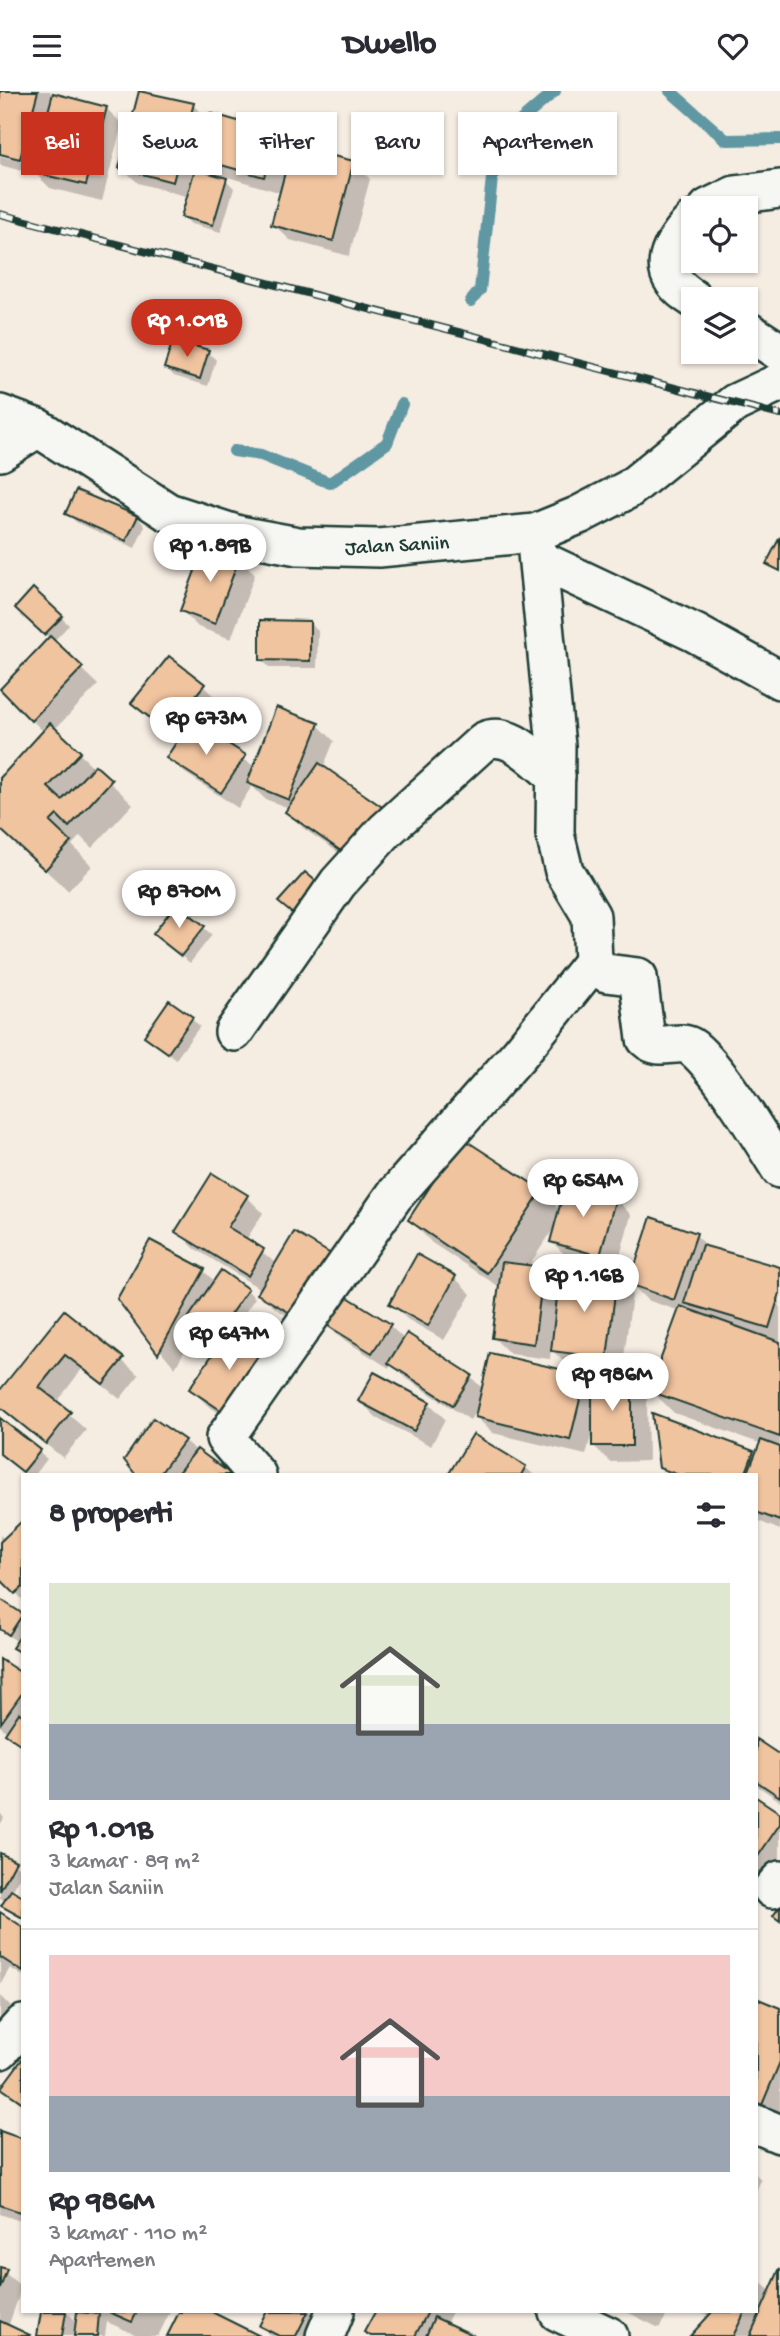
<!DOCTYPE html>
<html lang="id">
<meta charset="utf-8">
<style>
body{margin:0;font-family:"Gochi Hand",sans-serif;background:#f7f7f7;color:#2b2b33;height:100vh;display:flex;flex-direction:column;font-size:26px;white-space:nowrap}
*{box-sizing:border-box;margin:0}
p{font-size:23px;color:#7c7c81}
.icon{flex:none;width:38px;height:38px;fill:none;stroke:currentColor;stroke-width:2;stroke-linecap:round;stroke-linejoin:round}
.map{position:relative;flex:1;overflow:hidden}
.side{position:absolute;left:21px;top:1382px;width:737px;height:840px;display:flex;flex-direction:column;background:#fff;border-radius:0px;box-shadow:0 2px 5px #0004}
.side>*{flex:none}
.banner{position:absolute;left:21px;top:21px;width:738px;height:63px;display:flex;gap:14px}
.controls{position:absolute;left:681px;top:105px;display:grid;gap:14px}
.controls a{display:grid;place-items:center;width:77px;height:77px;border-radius:0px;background:#fff;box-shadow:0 2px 5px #0004;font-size:35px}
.price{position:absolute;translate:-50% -60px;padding:0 16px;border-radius:24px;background:#fff;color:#222;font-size:23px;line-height:46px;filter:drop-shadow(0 2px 4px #0008)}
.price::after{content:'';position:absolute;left:50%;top:42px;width:21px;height:16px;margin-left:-10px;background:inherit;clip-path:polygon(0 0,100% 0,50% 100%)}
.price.current{background:#c8321e;color:#fff}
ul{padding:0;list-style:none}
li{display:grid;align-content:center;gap:14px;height:371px;padding:0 28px}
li+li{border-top:2px solid #e1e1e2}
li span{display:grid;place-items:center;height:217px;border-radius:0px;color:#555}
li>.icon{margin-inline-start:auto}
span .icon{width:126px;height:126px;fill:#fffc;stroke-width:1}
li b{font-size:30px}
h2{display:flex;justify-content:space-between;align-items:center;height:84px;padding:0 28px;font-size:30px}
.tag{padding:0 24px;border-radius:0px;background:#fff;box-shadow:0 2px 5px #0004;font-size:24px;line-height:63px}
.tag.current{background:#c8321e;color:#fff}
header{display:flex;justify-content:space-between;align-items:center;height:91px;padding:0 28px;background:#fff;font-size:32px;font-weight:700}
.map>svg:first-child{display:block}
.shadow{fill:#0003;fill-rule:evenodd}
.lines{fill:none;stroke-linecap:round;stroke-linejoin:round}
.stream{stroke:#5f97a2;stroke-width:12}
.building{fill:#f1c4a0;stroke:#1f3d34;stroke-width:2}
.minor-casing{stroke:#1f3d34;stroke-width:42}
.minor{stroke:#f6f6f2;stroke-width:37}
.rail-casing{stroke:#1f3d34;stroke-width:8}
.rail{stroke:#f6f6f2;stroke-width:5;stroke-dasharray:16;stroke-linecap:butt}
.labels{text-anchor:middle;stroke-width:5;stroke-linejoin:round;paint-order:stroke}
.street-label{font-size:21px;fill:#1f3d34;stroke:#f6f6f2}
</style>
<header><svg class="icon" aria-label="menu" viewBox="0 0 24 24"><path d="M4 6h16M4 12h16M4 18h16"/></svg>Dwello<svg class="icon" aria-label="heart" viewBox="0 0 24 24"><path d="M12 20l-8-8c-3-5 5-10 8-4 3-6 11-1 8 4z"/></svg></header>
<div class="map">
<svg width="780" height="2245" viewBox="0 0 780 2245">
<rect width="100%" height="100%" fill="#f5ece2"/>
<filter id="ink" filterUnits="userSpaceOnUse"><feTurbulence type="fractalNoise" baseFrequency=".0143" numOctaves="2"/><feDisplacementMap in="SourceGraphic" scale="14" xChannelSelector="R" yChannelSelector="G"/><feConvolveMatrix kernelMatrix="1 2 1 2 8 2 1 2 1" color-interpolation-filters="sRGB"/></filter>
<g filter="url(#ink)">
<g class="shadow">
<polygon points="0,0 50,0 53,4 106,17 122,33 102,110 50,97 37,84 0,74 0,65 28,72 29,69 0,61"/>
<path d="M141 0 193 14 209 30 275 43 292 60 293 57 354 72 370 88 349 165 290 149 273 133 282 102 221 84 234 97 221 141 191 133 183 125 189 106 138 92 121 76ZM199 68 219 87 196 80Z"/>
<polygon points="208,261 216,269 208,295 174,285 166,277"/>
<polygon points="67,422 137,426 145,435 135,457 76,431"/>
<polygon points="239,467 255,483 231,548 198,536 182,520"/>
<polygon points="33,500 69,534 53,551 98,594 54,639 133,713 92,757 80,745 72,754 92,775 68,800 0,737 0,689 44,641 1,599 50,548 17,517"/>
<polygon points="310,532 318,540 317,577 270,577 262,569"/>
<polygon points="203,595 220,611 199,636 255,676 318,634 334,650 323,677 368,782 303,737 287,720 289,717 265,708 252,695 238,717 185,682 169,666 179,651 134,612"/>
<polygon points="203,836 212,844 190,872 163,851"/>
<polygon points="170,911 200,935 176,968 146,944"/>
<polygon points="212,1085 247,1106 263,1122 246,1149 277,1173 340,1203 390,1235 405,1249 408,1245 471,1286 483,1298 585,1286 594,1295 631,1292 647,1308 648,1370 610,1371 594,1355 593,1338 586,1364 493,1342 476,1326 478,1316 470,1329 406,1287 392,1273 389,1277 338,1245 323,1230 316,1242 276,1218 259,1202 262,1199 194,1157 178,1141"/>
<polygon points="541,1100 560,1120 615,1107 631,1124 616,1180 568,1167 552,1151 556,1134 528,1176 543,1178 560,1194 616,1188 632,1204 622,1282 569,1276 551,1258 550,1268 510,1263 494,1247 501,1197 432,1152 410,1129"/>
<polygon points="696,1144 710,1158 780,1178 780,1439 756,1429 756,1384 669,1384 661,1376 753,1361 757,1365 762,1353 674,1322 651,1299 680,1220 647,1209 631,1193"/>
<polygon points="418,1166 455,1187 471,1203 444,1249 407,1228 391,1212"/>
<polygon points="204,1180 215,1191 247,1199 255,1207 231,1242 245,1339 207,1314 191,1298 224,1250 199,1234 175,1277 119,1208"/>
<polygon points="64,1221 139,1284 120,1308 82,1278 56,1312 86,1339 63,1367 0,1316 0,1302"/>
<polygon points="360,1310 429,1312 445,1328 431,1355 376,1326"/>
<polygon points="0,1329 47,1368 35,1384 27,1384 0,1362"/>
<polygon points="474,1345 525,1376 534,1384 450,1384"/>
<polygon points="184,1350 229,1384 138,1384 126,1369"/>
<polygon points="23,1432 23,1509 0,1485 0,1444 5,1449"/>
<polygon points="0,1510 23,1525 23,1565 14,1556 18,1551 0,1539"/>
<polygon points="0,1570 23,1585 23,1656 0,1635"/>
<polygon points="756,1651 780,1666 780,1710 756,1694"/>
<polygon points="756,1708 780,1724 780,1772 756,1807"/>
<polygon points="0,1722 4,1727 0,1734"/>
<polygon points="0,1764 23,1779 12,1801 23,1808 23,1829 12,1822 4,1814 6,1810 0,1807"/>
<polygon points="0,1823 23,1838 23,1885 10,1877 0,1894"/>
<polygon points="0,1905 15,1920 0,1948"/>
<polygon points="756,1909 780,1919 780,2025 756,2019"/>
<polygon points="23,1970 23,2015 4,1997"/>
<polygon points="0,2042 23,2050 23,2131 0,2123"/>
<polygon points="756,2083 761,2089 756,2100"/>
<polygon points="0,2178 22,2196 8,2236 28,2245 0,2245"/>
<polygon points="780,2182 780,2245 692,2245 711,2224 696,2221 756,2221 756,2188 772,2201"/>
<polygon points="43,2221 67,2221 77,2231 88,2222 85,2221 170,2221 158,2245 139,2245 107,2231 105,2245 39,2245"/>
<polygon points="268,2221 332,2221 320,2245 271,2245 261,2234"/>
<polygon points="377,2221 452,2221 446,2233 471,2245 370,2245 366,2241"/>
<polygon points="627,2221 669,2221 659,2237"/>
</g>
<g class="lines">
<g class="stream">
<polyline points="670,0 726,49 780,48"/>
<polyline points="471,210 480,199 492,87 511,38 555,0"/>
<polyline points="234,360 261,364 330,392 387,352 402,313"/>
</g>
</g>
<g class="building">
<polygon points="0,0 38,0 20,68 0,63"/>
<polygon points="139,0 194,12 173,91 119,77"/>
<polygon points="53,2 107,16 86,94 32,81"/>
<polygon points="210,22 276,41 264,86 196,67"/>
<polygon points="292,55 354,70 333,150 271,134"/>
<polygon points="195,78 227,87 213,134 181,126"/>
<polygon points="173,249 209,259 200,288 164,277"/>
<polygon points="76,399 138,425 126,450 65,423"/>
<polygon points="780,446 780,480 766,473"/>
<polygon points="205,453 240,465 215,533 180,520"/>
<polygon points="33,497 63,525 44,544 15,517"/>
<polygon points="260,529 310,530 310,570 260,569"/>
<polygon points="50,545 83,576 31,630 0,598"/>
<polygon points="169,565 205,593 167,640 131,612"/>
<polygon points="276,616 319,632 289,709 247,692"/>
<polygon points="191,629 246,664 221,702 166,667"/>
<polygon points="50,632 81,661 48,696 62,709 95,674 112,689 69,736 57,724 50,731 71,751 45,779 0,738 0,687"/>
<polygon points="319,672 385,718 351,767 285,721"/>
<polygon points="305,781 330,802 304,832 278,811"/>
<polygon points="176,813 205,835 181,865 153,843"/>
<polygon points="169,909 193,926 168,962 144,945"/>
<polygon points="462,1047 542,1099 487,1182 408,1129"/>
<polygon points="212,1082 248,1104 228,1136 264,1158 248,1185 175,1141"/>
<polygon points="566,1092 616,1106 600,1165 550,1151"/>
<polygon points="651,1126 697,1142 674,1209 629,1193"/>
<polygon points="294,1141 336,1166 299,1227 257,1203"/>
<polygon points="150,1149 205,1178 158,1263 117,1208"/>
<polygon points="702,1154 780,1176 780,1202 769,1237 684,1212"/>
<polygon points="417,1163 456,1185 428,1235 389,1213"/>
<polygon points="502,1171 544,1176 534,1253 492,1247"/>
<polygon points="221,1179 248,1198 216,1244 189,1226"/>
<polygon points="560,1179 617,1186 607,1267 551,1260"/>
<polygon points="338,1200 391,1233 372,1262 320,1230"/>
<polygon points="680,1215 780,1251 780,1346 649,1300"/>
<polygon points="64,1219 124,1267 103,1293 65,1264 39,1296 71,1321 46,1353 0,1316 0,1299"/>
<polygon points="229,1239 269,1264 228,1324 189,1298"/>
<polygon points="407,1242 472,1284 453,1314 388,1272"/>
<polygon points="490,1262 586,1284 570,1349 475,1326"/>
<polygon points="374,1281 430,1311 414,1340 358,1310"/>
<rect x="592" y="1290" width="40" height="65"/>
<polygon points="652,1322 754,1360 745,1384 679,1384 659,1377"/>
<polygon points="0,1327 41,1359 23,1381 0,1363"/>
<polygon points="153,1327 185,1349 159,1384 136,1384 124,1369"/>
<polygon points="473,1343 526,1375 521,1384 448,1384"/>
<polygon points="761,1349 780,1356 780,1430 756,1421 756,1384 747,1384"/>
<polygon points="197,1358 232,1384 176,1384"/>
<polygon points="23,1429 23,1496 15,1503 0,1488 0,1451"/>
<polygon points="0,1508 23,1523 9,1544 0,1538"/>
<polygon points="23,1541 23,1563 12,1557"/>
<polygon points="0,1568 23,1583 23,1601 1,1632"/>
<polygon points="19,1622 23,1624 23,1655 5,1643"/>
<polygon points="756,1648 780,1664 780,1706 756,1690"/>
<polygon points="756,1706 780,1722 780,1733 756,1768"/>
<polygon points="0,1762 16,1770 0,1800"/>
<polygon points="11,1799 23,1806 23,1827 1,1815"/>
<polygon points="780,1815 780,1830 773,1825"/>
<polygon points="0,1821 23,1836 23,1881 0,1866"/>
<polygon points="756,1907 780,1917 780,1971 762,2014 756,2011"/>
<polygon points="23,1967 23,2012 1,1997"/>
<polygon points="0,2040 23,2048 23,2122 0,2114"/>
<polygon points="0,2176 7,2178 0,2198"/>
<polygon points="780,2177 780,2245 750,2245"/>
<polygon points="41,2221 66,2221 62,2245 37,2245"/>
<polygon points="77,2221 99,2223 97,2245 74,2245"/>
<polygon points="109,2221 137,2221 132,2231"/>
<polygon points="179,2221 212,2221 260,2245 167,2245"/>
<polygon points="266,2221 308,2221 296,2245 279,2245 259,2235"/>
<polygon points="375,2221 428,2221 415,2245 371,2245 364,2241"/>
<polygon points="712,2221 745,2221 733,2245 690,2245"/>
<polygon points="434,2226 475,2245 426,2245"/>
<polygon points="0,2230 30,2244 29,2245 0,2245"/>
</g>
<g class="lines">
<defs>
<g id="minor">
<polyline points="708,117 735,104 780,98"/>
<path d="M693 129C666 158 654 184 694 208"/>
<polyline points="746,239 780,261"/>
<polyline points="0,323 38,337 168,421 239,444 298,455 379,457 535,442 579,424 629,398 735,312 780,291"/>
<polyline points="0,361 38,337"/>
<path d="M535 442 556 655 555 743 564 780 591 825 593 871 606 882 638 886 646 948C661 962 679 946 693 957 720 979 760 1046 780 1078"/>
<polyline points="538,468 695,542 780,589"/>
<path d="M234 941 338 792 385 740 484 650C510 638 536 670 556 685"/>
<polyline points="257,1384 225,1347 394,1105 520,962 593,871"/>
<polyline points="772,1798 780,1789"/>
<polyline points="0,1959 23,1933"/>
<polyline points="756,2033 780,2043"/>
<polyline points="558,2221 609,2245"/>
<polyline points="325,2245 335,2221"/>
</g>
</defs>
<use href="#minor" class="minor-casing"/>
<use href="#minor" class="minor"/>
<defs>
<polyline id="rail" points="0,123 780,324"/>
</defs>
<use href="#rail" class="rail-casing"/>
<use href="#rail" class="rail"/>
</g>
</g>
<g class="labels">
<g class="street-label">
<text transform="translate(397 453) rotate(-3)" y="7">Jalan Saniin</text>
</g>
</g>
</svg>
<div class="controls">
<a><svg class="icon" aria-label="locate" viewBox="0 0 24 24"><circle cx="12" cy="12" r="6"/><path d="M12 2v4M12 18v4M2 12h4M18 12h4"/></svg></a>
<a><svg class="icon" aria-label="layers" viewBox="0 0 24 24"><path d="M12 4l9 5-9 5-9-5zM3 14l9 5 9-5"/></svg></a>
</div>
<b class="price current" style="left:187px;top:268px">Rp 1.01B</b>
<b class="price" style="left:210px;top:493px">Rp 1.89B</b>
<b class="price" style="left:206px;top:666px">Rp 673M</b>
<b class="price" style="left:179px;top:839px">Rp 870M</b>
<b class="price" style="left:583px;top:1128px">Rp 654M</b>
<b class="price" style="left:584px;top:1223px">Rp 1.16B</b>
<b class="price" style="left:229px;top:1281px">Rp 647M</b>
<b class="price" style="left:612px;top:1322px">Rp 986M</b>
<div class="banner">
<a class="tag current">Beli</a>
<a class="tag">Sewa</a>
<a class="tag">Filter</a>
<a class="tag">Baru</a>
<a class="tag">Apartemen</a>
</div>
<section class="side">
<h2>8 properti<svg class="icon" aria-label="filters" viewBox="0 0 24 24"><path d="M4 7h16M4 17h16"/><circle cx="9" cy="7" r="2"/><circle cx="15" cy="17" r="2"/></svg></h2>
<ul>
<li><span style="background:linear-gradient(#dfe7d0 65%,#9aa5b1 0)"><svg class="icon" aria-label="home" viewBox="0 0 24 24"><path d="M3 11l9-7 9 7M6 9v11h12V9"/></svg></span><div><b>Rp 1.01B</b><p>3 kamar · 89 m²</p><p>Jalan Saniin</p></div></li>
<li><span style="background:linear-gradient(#f6c9c9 65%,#9aa5b1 0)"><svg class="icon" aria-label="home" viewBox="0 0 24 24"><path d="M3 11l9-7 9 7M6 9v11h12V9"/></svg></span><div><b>Rp 986M</b><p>3 kamar · 110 m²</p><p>Apartemen</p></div></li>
</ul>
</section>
</div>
